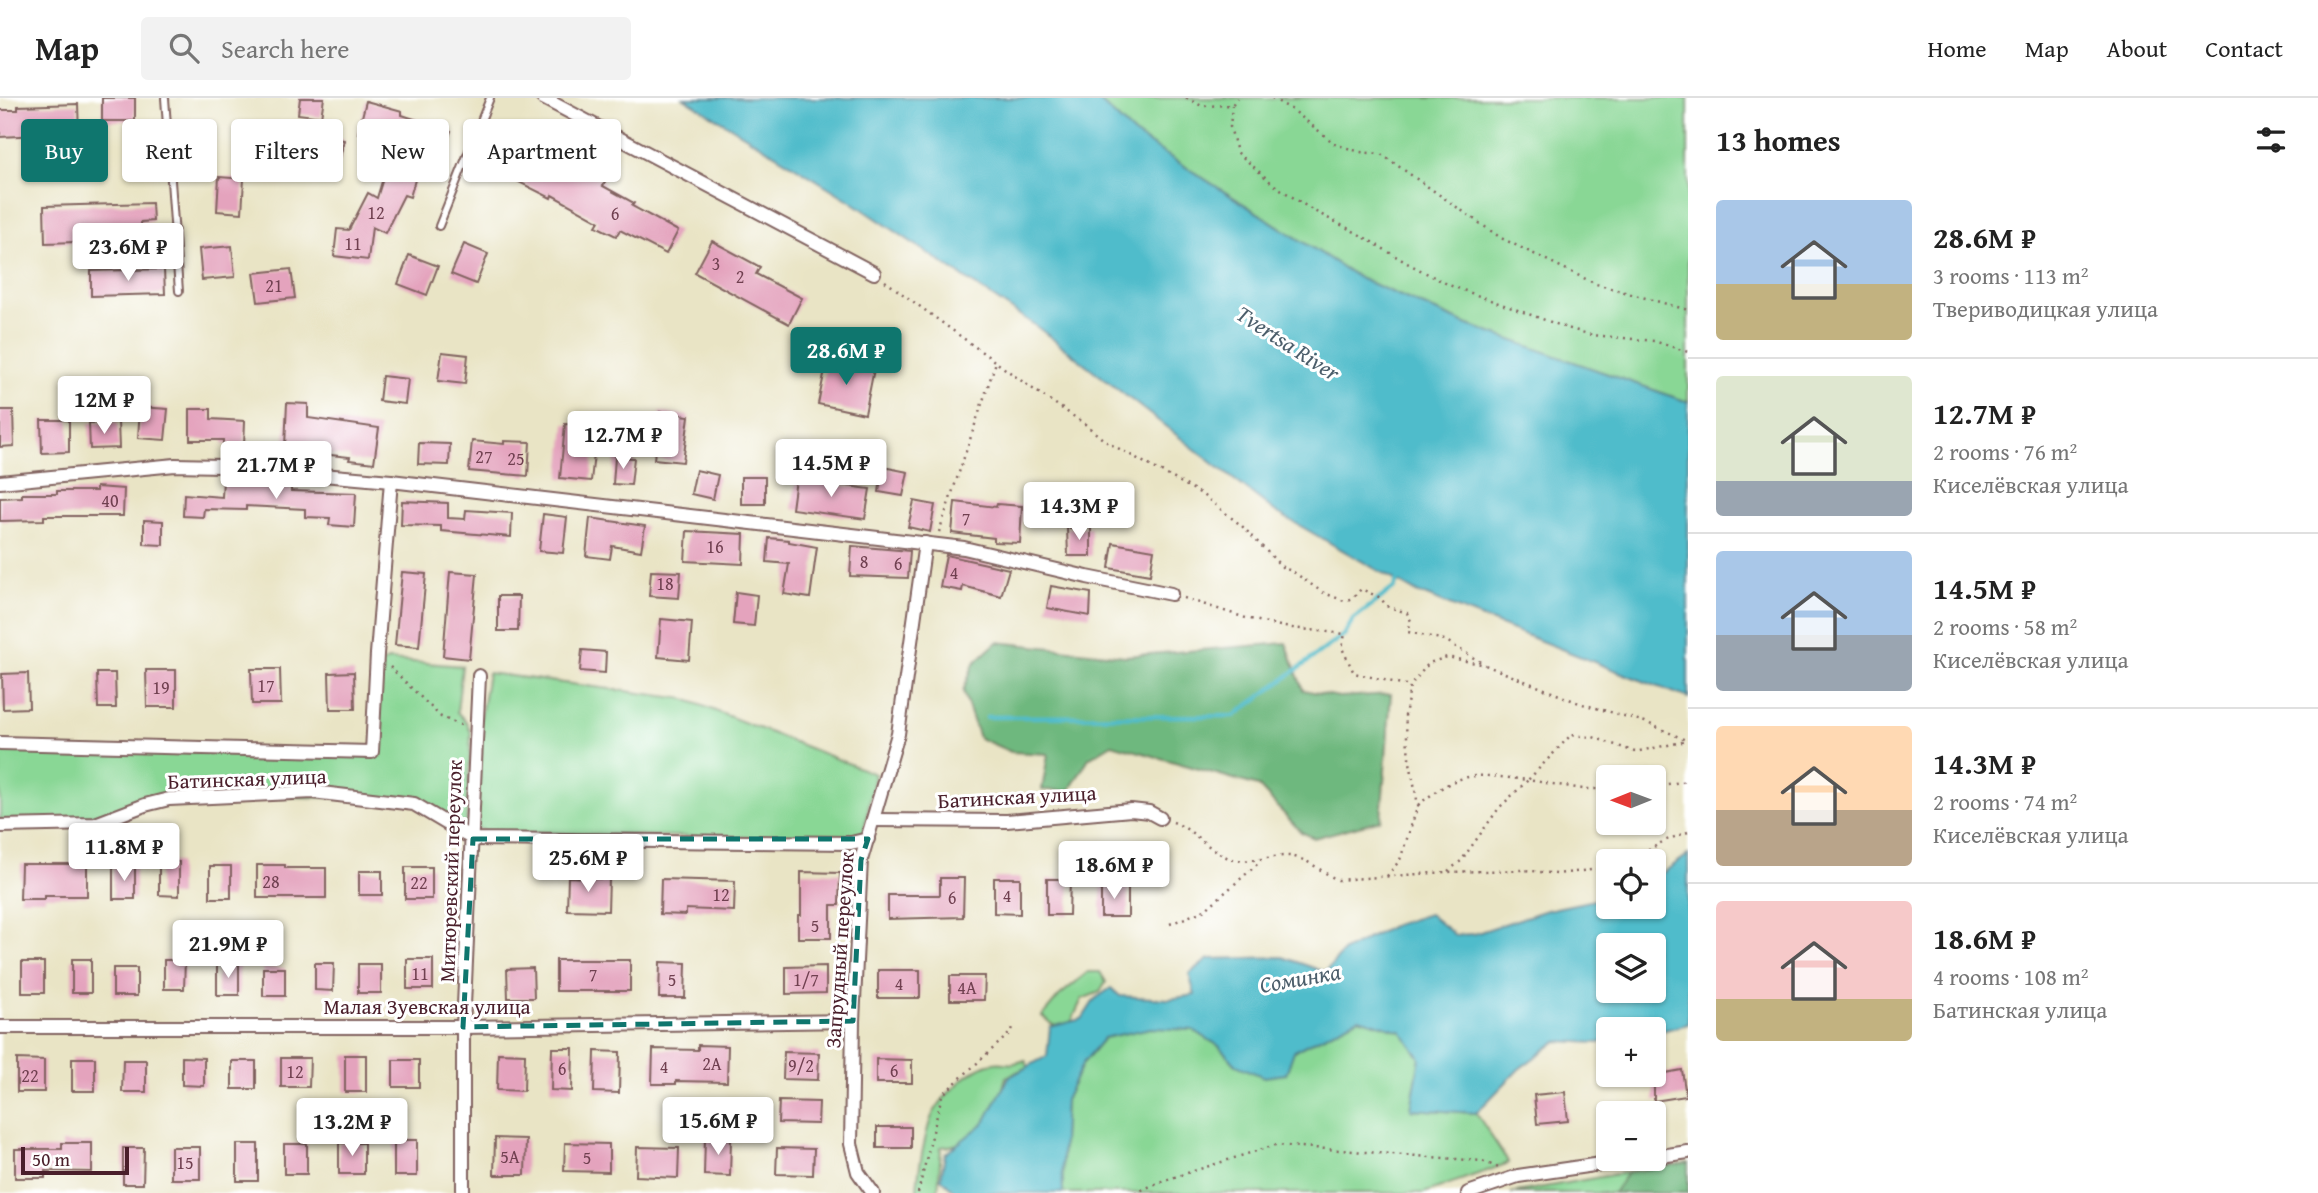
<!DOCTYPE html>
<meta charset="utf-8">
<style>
body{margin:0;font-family:"Gentium Book Plus",serif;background:#f2f2f2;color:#222;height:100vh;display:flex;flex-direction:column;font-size:26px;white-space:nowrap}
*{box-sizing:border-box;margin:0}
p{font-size:23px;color:#767676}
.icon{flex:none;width:38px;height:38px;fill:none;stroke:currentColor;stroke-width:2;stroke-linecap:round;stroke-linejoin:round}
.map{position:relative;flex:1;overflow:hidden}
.sheet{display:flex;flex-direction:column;background:#fff;width:630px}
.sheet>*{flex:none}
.hud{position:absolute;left:21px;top:21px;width:665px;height:63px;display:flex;gap:14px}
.needle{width:46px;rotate:269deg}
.buttons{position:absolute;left:1596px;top:667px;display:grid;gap:14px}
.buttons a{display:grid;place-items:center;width:70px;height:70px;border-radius:7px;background:#fff;box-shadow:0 2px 5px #0004;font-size:35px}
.scale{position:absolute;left:21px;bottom:18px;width:108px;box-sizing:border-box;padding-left:7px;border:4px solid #4a1f2b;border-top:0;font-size:19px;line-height:24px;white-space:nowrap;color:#4a1f2b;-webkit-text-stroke:5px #fff;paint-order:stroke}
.price{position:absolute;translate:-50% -60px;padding:0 16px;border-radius:7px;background:#fff;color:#222;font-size:23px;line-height:46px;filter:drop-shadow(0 2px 4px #0008)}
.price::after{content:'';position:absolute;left:50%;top:42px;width:21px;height:16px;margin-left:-10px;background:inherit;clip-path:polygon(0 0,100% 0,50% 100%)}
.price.selected{background:#0f766e;color:#fff}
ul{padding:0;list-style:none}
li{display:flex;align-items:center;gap:21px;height:175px;padding:0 28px}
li+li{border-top:2px solid #e0e0e0}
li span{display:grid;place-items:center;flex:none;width:196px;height:140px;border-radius:7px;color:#555}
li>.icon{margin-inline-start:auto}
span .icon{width:84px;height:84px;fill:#fffc;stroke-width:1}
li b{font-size:30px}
h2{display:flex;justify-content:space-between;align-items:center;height:84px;padding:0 28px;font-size:30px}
.tag{padding:0 24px;border-radius:7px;background:#fff;box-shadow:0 2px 5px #0004;font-size:24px;line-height:63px}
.tag.selected{background:#0f766e;color:#fff}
header{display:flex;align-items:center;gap:42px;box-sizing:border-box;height:98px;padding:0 35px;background:#fff;border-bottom:2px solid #e0e0e0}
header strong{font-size:33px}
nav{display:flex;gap:38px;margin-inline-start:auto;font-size:24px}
.search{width:490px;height:63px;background:#f2f2f2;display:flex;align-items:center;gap:18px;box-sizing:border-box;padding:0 24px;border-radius:7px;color:#767676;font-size:26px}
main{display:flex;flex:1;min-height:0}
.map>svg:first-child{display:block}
.green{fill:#89d795;stroke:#6a7b60;stroke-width:2}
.forest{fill:#6eb87e;stroke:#5c6c54;stroke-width:2}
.water{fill:#50bccb;stroke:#4d6e7b;stroke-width:2;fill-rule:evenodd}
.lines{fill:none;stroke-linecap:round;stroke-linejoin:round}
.stream{stroke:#50bccb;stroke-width:4.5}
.building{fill:#e4a3bd}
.lane-casing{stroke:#826461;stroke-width:10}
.street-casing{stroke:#826461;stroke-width:16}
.path{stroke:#826461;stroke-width:2.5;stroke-dasharray:2 5;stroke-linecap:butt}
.lane{stroke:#fff;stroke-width:6}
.street{stroke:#fff;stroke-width:12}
.marked{fill:none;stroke:#0f766e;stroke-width:5;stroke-dasharray:14 9;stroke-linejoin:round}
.labels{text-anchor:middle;stroke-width:6;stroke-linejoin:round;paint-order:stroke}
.number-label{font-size:18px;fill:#704050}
.street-label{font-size:21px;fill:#4a1f2b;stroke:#fff}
.water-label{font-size:23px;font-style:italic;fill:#4c5e6b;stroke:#fff}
</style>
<header>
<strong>Map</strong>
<div class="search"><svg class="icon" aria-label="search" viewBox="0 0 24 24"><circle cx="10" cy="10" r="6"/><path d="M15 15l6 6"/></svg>Search here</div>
<nav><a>Home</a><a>Map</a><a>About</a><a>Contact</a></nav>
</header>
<main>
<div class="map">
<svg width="1688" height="1095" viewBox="0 0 1688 1095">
<rect width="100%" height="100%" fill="#fff"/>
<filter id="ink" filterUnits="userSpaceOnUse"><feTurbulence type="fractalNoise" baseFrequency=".0143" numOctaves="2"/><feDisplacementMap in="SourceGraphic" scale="14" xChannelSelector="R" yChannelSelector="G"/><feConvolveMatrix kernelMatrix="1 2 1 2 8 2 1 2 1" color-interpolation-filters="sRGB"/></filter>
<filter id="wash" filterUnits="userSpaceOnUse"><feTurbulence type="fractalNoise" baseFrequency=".00686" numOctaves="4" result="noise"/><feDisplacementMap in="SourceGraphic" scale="28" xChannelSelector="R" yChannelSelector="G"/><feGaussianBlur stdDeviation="1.57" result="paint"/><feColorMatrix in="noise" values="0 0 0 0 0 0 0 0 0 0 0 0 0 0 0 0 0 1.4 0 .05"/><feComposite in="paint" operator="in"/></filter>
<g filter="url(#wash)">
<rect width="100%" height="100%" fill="#e9e4c5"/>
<g class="green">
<polygon points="1096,0 1688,0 1688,304 1468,227 1361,181 1134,36"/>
<polygon points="388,562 462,568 457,614 467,625 471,635 466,731 415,701 169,697 91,722 0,722 0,649 374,658 380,566"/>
<polygon points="488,575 685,601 875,676 863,737 850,741 490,735 476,730 480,623"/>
<polygon points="1088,874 1100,874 1106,884 1100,894 1082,901 1068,931 1053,927 1042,918 1059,898"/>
<polygon points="1359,920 1401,933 1420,960 1411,1011 1476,1015 1509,1065 1424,1095 1063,1095 1062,1063 1065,1002 1083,965 1104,940 1151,929 1193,932 1219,948 1236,967 1294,953"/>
<path d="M1025 962 1028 969 1006 979C998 1013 979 1047 941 1049L938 1095H917C917 1078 926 1030 933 1016 942 999 970 971 989 966 1004 961 1006 970 1025 962Z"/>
<polygon points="1628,1074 1625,1078 1688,1095 1511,1095"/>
</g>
<g class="forest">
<polygon points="997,544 1125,558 1286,545 1303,592 1339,599 1391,596 1381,722 1314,740 1301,734 1258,688 1112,646 1089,660 1069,693 1042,692 1048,656 1011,654 979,640 963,593 974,565"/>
<polygon points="1688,1065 1688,1095 1613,1095 1628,1074"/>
</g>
<g class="water">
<polygon points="684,0 1096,0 1134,36 1361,181 1468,227 1688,304 1688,600 1627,577 1414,493 1276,414 1036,228 849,102"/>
<path d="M1688 757V926L1654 935V931H1608V943L1598 945 1557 943 1519 971 1476 1015 1411 1011 1420 960 1401 933 1359 920 1294 953 1286 976 1264 979 1236 967 1219 948 1193 932 1151 930 1104 940 1083 965 1065 1002 1062 1063 1063 1095H956L941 1080 945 1056 985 1024 1009 979 1047 958 1050 929 1082 921 1095 901 1111 890 1120 898 1169 901 1195 897 1189 876 1209 861 1283 859 1325 874 1344 853 1394 827 1429 816 1455 837 1474 836 1547 812 1608 799V808H1654V781ZM1608 847H1654V892H1608Z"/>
</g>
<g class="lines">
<polyline class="stream" points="987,619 1234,618 1345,536 1353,521 1394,490 1398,480"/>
</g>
<g id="blocks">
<g class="building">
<rect x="102" y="0" width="33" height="23"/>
<polygon points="300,0 324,0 321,19 298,16"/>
<polygon points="366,3 402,13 402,17 451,33 437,74 419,68 410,99 404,97 385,135 372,129 368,162 334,158 337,131 349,132 368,95 377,100 387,67 397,70 405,47 358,35"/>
<polygon points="78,6 79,35 0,39 0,12 18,12 18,8"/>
<polygon points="318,37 344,42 338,69 312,63"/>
<polygon points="504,42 544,63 546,58 580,76 582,71 605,84 603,88 634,105 632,108 678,133 666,156 620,132 616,138 596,128 599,123 552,97 551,100 489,69"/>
<polygon points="219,79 244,81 242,115 217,113"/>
<polygon points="152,105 153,123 141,124 142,142 45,145 44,108"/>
<polygon points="712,143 760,169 756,176 802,200 789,226 695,175"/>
<polygon points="464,146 488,156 476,186 451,176"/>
<polygon points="232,148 235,179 202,182 199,151"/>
<polygon points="409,157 438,168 427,197 398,186"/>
<polygon points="164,171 165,196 91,198 91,173"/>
<polygon points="291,171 295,200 258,204 254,175"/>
<polygon points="442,254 468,257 465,286 438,283"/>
<polygon points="827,262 874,271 865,316 818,306"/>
<polygon points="382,278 408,281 405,306 379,303"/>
<polygon points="287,305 308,306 308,320 379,330 374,365 349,362 350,359 321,356 322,350 285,348"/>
<polygon points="140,309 168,311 165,342 138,340"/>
<polygon points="190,311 211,311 211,321 245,323 244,347 223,346 223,342 190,342"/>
<polygon points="0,312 13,312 14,348 0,349"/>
<polygon points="660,314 689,318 683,364 654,361"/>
<polygon points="41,322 69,322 69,354 42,355"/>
<polygon points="118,324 119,350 90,351 89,325"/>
<polygon points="565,326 597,329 591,383 560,380"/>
<polygon points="472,343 504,346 504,343 530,344 528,378 469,373"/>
<polygon points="419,345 450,346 449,367 418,366"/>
<polygon points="615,359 634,360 631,387 613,386"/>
<polygon points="883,369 908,374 903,398 879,394"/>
<polygon points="696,372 718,377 713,401 691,396"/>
<rect x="741" y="379" width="24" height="27"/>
<polygon points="266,381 291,383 291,393 356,395 354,429 329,427 330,420 305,419 305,411 246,408 246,412 204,411 203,419 183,418 184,396 222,399 223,382 266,384"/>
<polygon points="796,381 870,391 865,421 792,411"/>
<polygon points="96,389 124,391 123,418 44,418 44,422 0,423 0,400 22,399 22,396 57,396 57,393 96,393"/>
<polygon points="402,403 448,405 448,420 465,421 466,412 512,415 511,439 441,433 441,428 401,427"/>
<polygon points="914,403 935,407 930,434 908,429"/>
<polygon points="955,404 996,409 997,406 1022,408 1020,445 994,444 994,440 952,435"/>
<polygon points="543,416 567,419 563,455 539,453"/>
<polygon points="590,420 645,428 641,453 612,448 610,461 586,458"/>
<polygon points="144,422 163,423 163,447 144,446"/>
<polygon points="1067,430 1091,430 1091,458 1068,458"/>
<polygon points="687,433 744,436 743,466 685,463"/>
<polygon points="769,440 789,442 789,444 817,449 810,500 784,496 789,466 767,464"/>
<polygon points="1113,445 1154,452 1150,477 1109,470"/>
<polygon points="852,448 910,453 908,480 850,478"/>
<polygon points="946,457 1009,471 1001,498 963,488 962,493 940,489"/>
<polygon points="651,473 681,474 679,500 649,498"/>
<polygon points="402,474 426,476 419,549 395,547"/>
<polygon points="450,474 477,476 469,561 443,558"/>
<polygon points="1051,488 1091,495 1090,518 1047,510"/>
<polygon points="736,494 757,497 754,528 733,526"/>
<polygon points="498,498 519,498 518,533 498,533"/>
<polygon points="661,521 692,524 689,562 658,559"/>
<polygon points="582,552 606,554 605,575 580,573"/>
<polygon points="251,571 280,571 281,606 252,606"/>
<polygon points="146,572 176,572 176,609 147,609"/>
<polygon points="354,574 355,611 330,611 329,575"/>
<polygon points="28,575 29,610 3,611 2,576"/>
<polygon points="97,575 115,575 116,610 98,610"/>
<polygon points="159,764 179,764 179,798 159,797"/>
<polygon points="21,766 87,766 87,798 45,798 45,801 20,801"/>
<polygon points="257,767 285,767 285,770 326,770 326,800 257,800"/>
<rect x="210" y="768" width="21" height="32"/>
<rect x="113" y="769" width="22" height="32"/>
<rect x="405" y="769" width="27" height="32"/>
<rect x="359" y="773" width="23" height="24"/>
<polygon points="801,774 840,775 839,807 831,807 831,840 798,840 798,817 801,817"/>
<polygon points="568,779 609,781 608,813 567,812"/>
<polygon points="940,780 964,780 963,819 888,821 888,797 940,797"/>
<polygon points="994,780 1020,780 1020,816 994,815"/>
<polygon points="661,781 735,783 734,813 686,811 686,817 660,816"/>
<polygon points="1047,781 1070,781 1069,817 1047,817"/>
<rect x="1101" y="787" width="27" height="32"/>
<rect x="72" y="861" width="19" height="34"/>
<rect x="407" y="861" width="26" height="30"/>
<polygon points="164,862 185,862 184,891 164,891"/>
<rect x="556" y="862" width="74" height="31"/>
<rect x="22" y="864" width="22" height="31"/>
<polygon points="660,864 686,865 685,900 659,900"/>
<polygon points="315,865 334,865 333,893 315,892"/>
<rect x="217" y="866" width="22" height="31"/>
<rect x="358" y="866" width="23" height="29"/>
<polygon points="826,868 826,895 786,896 786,869"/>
<rect x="113" y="870" width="24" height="28"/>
<rect x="263" y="870" width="22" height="28"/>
<polygon points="533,870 534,900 508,900 507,871"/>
<rect x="878" y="872" width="42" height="28"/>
<polygon points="950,878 985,878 984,902 950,902"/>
<polygon points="698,947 728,948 727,984 676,983 676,986 652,986 653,951 698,952"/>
<polygon points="552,950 573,950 572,993 551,992"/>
<polygon points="595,953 620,954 619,995 594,994"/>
<polygon points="784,954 819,955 818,982 783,981"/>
<polygon points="498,955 525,956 524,993 497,992"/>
<rect x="345" y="957" width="21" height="37"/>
<polygon points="182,959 204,960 204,988 182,987"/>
<rect x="72" y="960" width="23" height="33"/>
<polygon points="281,960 310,960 309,989 281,989"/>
<polygon points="17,961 44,962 44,994 17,994"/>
<polygon points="876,961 912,962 912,985 876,985"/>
<polygon points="123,962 146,962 146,994 122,994"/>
<rect x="393" y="962" width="26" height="27"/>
<rect x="232" y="963" width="24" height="28"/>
<polygon points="1682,972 1686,998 1654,1003 1654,977"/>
<polygon points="1565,994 1568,1023 1537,1026 1534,997"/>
<polygon points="779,1003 819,1004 818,1026 778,1025"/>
<rect x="877" y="1029" width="34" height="21"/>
<polygon points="495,1040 526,1041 525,1077 494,1077"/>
<polygon points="705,1040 731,1041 730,1078 704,1077"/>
<rect x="394" y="1042" width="23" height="36"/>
<polygon points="62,1045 92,1045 92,1074 45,1073 45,1080 15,1080 15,1051 62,1051"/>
<rect x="339" y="1045" width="25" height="31"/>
<polygon points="565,1045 609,1046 609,1074 564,1073"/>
<rect x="237" y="1046" width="21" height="37"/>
<rect x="284" y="1046" width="23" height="30"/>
<rect x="171" y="1049" width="29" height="32"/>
<polygon points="637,1049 679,1050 678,1080 636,1078"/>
<polygon points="123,1050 144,1050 143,1086 123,1086"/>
<polygon points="777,1050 814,1051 813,1077 776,1076"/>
</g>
</g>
</g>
<g filter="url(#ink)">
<use href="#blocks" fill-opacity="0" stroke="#826461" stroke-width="2"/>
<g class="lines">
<defs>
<g id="lane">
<polyline points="165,0 179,193"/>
<polyline points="439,128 490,0"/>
</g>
<g id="street">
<polyline points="543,0 874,175"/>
<polyline points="0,384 175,367 221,368 391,383 964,450 1087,479 1171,496"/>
<polyline points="0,645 372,654 377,556 391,383"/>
<polyline points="873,722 1007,723 1131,712 1149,714 1160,720"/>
<polyline points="0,728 95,726 145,707 169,701 313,694 414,706 473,741 851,745 868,741"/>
<polyline points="0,929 463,929 853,923"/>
<polyline points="1654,1059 1688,1054"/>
<polyline points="463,1095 463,929 479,578"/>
<polyline points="873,1095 858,1074 851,1046 853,923 861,762 898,636 925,445"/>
<polyline points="1468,1095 1518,1078 1642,1060"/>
</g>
</defs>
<use href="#lane" class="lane-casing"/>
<use href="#street" class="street-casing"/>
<g class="path">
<polyline points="1186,0 1202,8 1232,7 1237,0"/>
<polyline points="1272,0 1294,13 1335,46 1360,54 1381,56 1501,140 1596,186 1688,212"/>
<polyline points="1232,7 1230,29 1237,54 1273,86 1312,112 1357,135 1407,165 1449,187 1567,230 1592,237 1654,243 1688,254"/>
<polyline points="885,183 1030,289 1085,326 1105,343 1200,395 1242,428 1283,470 1292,473 1322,494 1344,503 1353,500 1361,491 1381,500 1386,508 1407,515 1411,523 1408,534 1445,542 1485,567"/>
<polyline points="939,434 996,264"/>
<polyline points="1184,500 1246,520 1284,529 1345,536 1342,550 1354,575 1410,588"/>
<polyline points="390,569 441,619 463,628"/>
<polyline points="1654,688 1688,683"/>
<path d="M1418 707C1463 671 1473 676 1528 682L1571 637 1593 639 1635 654 1687 643"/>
<path d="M1173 724C1194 732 1208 752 1229 760 1249 767 1270 757 1289 758 1308 760 1321 774 1338 782L1446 774 1524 772 1557 776 1608 770"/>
<polyline points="1630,763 1664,743 1688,734"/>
<polyline points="1448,773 1461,763 1499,710 1528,682 1583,691 1608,691"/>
<polyline points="1387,778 1400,762 1418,707 1409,659 1405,618 1410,588 1429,565 1447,559 1485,567 1579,605 1645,624 1688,643"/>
<polyline points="1170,826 1205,812 1261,763"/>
<polyline points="918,1095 942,997 1009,936 1013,928"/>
<polyline points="1135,1095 1162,1083 1275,1047 1482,1063 1499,1070"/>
</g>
<use href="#lane" class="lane"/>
<use href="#street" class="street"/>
</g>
</g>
<path class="marked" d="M473 741H868L861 762 853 923 463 929Z"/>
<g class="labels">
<g class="number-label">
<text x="376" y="121">12</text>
<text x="615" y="122">6</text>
<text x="353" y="152">11</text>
<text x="716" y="172">3</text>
<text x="740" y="185">2</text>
<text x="274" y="194">21</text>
<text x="484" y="365">27</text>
<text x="516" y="367">25</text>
<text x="110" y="409">40</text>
<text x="966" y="427">7</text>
<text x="715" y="455">16</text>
<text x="864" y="470">8</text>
<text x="898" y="472">6</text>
<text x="954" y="481">4</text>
<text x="665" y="492">18</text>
<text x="266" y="594">17</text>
<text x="161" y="596">19</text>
<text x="271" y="790">28</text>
<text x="419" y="791">22</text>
<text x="721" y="803">12</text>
<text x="1007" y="804">4</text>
<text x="952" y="806">6</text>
<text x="815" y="834">5</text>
<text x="420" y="882">11</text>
<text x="593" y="883">7</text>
<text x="672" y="888">5</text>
<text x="806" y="888">1/7</text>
<text x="899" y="892">4</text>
<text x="967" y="896">4А</text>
<text x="712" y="972">2А</text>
<text x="801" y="974">9/2</text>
<text x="664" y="975">4</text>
<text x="562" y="977">6</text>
<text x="894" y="979">6</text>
<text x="295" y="980">12</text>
<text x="30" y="984">22</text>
<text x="510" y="1065">5А</text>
<text x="587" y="1066">5</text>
<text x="185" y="1071">15</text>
</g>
<g class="street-label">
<text transform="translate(247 681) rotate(-2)" y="7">Батинская улица</text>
<text transform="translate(1017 699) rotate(-3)" y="7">Батинская улица</text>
<text transform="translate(451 773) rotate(-88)" y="7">Митюревский переулок</text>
<text transform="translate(840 852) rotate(-86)" y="7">Запрудный переулок</text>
<text x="427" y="916">Малая Зуевская улица</text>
</g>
<g class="water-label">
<text transform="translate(1288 245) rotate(33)" y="8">Tvertsa River</text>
<text transform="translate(1300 880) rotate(-10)" y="8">Соминка</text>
</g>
</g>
</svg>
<div class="buttons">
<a><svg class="needle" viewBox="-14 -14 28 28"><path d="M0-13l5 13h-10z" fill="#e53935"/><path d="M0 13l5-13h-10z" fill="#767676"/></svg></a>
<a><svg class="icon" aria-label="locate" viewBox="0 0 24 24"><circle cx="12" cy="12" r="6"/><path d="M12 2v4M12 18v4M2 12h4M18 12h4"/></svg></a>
<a><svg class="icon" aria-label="layers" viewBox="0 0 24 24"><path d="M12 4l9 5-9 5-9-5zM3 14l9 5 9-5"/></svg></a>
<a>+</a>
<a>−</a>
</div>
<div class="scale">50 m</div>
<b class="price" style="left:128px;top:185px">23.6M ₽</b>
<b class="price selected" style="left:846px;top:289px">28.6M ₽</b>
<b class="price" style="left:104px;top:338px">12M ₽</b>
<b class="price" style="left:623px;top:373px">12.7M ₽</b>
<b class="price" style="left:831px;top:401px">14.5M ₽</b>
<b class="price" style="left:276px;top:403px">21.7M ₽</b>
<b class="price" style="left:1079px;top:444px">14.3M ₽</b>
<b class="price" style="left:124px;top:785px">11.8M ₽</b>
<b class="price" style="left:588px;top:796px">25.6M ₽</b>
<b class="price" style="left:1114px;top:803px">18.6M ₽</b>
<b class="price" style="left:228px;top:882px">21.9M ₽</b>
<b class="price" style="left:718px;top:1059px">15.6M ₽</b>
<b class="price" style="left:352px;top:1060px">13.2M ₽</b>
<div class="hud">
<a class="tag selected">Buy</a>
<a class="tag">Rent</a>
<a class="tag">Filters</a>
<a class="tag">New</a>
<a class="tag">Apartment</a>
</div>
</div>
<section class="sheet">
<h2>13 homes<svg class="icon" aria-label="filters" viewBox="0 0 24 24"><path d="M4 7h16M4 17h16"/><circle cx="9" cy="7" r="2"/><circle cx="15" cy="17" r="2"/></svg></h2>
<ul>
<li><span style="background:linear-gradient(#a9c7e8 60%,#c2b280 0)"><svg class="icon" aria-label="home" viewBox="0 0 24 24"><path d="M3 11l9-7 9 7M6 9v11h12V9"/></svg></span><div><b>28.6M ₽</b><p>3 rooms · 113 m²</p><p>Твериводицкая улица</p></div></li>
<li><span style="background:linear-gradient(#dfe7d0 75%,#9aa5b1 0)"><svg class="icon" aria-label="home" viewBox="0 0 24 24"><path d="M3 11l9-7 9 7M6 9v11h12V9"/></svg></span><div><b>12.7M ₽</b><p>2 rooms · 76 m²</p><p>Киселёвская улица</p></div></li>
<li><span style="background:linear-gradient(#a9c7e8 60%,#9aa5b1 0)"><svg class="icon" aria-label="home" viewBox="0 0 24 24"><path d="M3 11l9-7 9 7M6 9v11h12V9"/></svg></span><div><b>14.5M ₽</b><p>2 rooms · 58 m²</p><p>Киселёвская улица</p></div></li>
<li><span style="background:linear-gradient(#ffd9b3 60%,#b9a48a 0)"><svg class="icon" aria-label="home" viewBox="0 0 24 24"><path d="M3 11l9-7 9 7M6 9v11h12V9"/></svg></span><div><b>14.3M ₽</b><p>2 rooms · 74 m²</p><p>Киселёвская улица</p></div></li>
<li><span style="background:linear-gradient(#f6c9c9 70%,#c2b280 0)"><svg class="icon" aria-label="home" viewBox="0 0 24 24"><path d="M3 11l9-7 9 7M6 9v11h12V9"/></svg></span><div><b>18.6M ₽</b><p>4 rooms · 108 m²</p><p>Батинская улица</p></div></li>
</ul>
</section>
</main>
